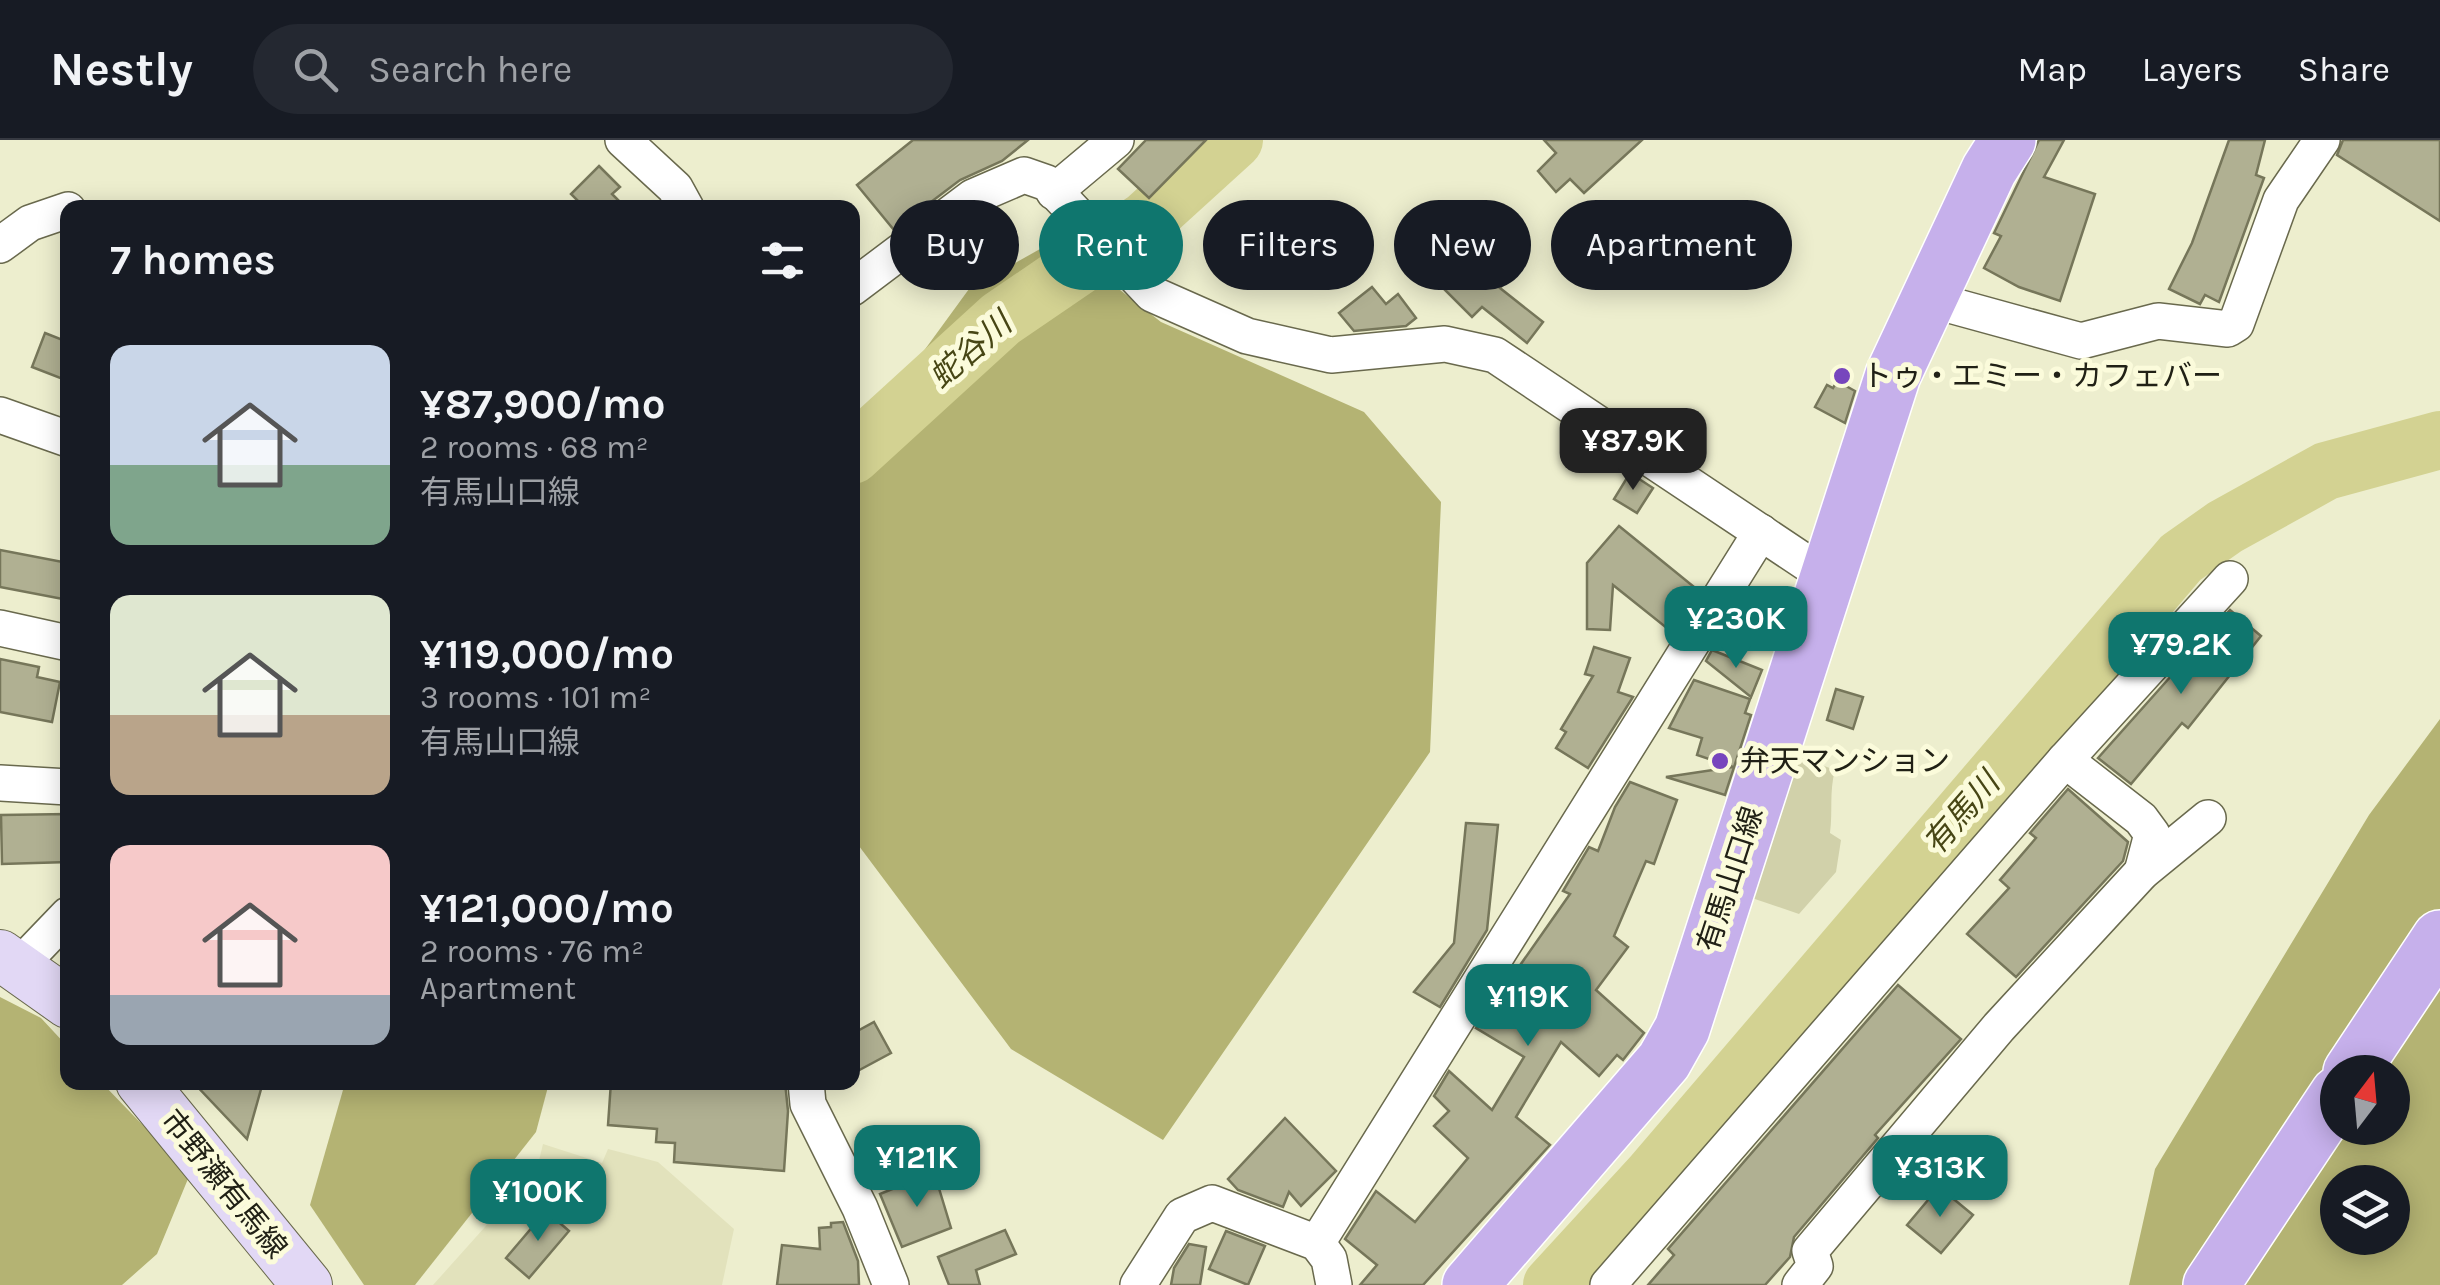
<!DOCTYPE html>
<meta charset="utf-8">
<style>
body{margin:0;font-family:Karla,"Noto Sans JP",sans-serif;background:#242831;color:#f1f3f6;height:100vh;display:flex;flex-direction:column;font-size:38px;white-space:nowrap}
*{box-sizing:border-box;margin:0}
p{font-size:32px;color:#9ea1a6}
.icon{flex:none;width:55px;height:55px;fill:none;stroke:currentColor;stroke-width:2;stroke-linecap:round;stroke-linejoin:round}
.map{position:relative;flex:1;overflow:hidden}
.panel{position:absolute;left:60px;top:60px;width:800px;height:890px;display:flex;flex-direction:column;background:#171b24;border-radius:20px;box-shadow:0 5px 25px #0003}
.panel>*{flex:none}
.top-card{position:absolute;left:890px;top:60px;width:950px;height:90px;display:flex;gap:20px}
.needle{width:65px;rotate:16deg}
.buttons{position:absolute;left:2320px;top:915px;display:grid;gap:20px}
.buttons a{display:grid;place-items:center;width:90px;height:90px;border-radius:50%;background:#171b24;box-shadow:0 5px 25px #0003;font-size:50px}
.price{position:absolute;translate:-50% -85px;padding:0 22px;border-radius:20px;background:#0f766e;color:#fff;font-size:32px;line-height:65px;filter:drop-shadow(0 2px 5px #0008)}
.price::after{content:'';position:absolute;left:50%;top:60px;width:30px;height:22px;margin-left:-15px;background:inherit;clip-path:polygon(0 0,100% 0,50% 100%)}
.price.selected{background:#222;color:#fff}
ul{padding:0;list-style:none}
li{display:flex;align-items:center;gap:30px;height:250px;padding:0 50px}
li span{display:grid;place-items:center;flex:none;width:280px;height:200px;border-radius:20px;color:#555}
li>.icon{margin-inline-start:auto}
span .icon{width:120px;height:120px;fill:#fffc;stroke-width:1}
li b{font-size:42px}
h2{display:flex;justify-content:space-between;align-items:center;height:120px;padding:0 50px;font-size:42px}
.pill{padding:0 35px;border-radius:45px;background:#171b24;box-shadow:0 5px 25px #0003;font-size:35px;line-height:90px}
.pill.selected{background:#0f766e;color:#fff}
header{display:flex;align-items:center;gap:60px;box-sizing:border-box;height:140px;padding:0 50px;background:#171b24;border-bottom:2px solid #363941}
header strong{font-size:48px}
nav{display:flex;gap:55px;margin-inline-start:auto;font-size:35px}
.search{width:700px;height:90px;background:#242831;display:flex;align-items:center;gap:25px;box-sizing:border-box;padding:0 35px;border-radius:55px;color:#9ea1a6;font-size:38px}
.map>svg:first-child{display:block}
.built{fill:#e2e2bc}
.green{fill:#d1d1aa}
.forest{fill:#b4b373;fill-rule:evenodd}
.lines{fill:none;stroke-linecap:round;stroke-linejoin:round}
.river{stroke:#d3d292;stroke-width:58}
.building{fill:#b0b092;stroke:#76765a;stroke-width:2.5}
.minor-casing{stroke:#69694d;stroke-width:38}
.secondary-casing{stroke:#69694d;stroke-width:52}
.primary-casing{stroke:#fff;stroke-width:58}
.minor{stroke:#fff;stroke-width:35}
.secondary{stroke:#e2d8f5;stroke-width:50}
.primary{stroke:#c6b0eb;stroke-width:55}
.poi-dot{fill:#7746bd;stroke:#fbfbdb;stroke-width:4}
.labels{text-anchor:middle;stroke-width:10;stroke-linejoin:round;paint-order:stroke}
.poi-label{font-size:30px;fill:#212116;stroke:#fbfbdb;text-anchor:start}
.street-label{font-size:30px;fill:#212116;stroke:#fbfbdb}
.water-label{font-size:32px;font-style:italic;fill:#474615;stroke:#fbfbdb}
</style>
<header>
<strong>Nestly</strong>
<div class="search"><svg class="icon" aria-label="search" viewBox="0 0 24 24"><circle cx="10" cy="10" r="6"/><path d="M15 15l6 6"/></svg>Search here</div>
<nav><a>Map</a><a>Layers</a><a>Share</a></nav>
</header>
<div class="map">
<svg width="2440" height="1145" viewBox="0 0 2440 1145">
<rect width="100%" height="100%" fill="#edeece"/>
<polygon class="built" points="543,1004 602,1023 608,1009 658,1022 734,1089 722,1145 433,1145 537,1029"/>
<path class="green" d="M1792 614 1835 630C1829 653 1833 670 1830 693L1841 700 1836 732 1799 774 1749 757Z"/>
<g class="forest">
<polygon points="1056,100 1161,182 1364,272 1441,362 1430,612 1163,1000 1011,909 853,698 853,308 969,149"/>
<path d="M2440 579V1145H2129L2155 1029 2369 675ZM2338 932H2392V988H2338ZM2338 1042H2392V1098H2338Z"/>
<polygon points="0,857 41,878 67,906 68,942 102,943 190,1034 157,1114 122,1145 0,1145"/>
<polygon points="345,943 549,943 536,992 415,1145 364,1145 310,1065"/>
</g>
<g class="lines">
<g class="river">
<polyline points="852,315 1001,179 1146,80 1234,0"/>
<polyline points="1552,1145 1652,1036 2181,418 2225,387 2326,331 2440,300"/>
</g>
</g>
<g class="building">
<polygon points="913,0 1028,0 1002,21 960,40 894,90 857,45"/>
<polygon points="1146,0 1206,0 1149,58 1118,29"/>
<polygon points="1544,0 1642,0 1584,53 1570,39 1556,52 1538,31 1556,13"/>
<polygon points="2039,0 2064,0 2044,37 2095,54 2060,161 2019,147 1984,128 2001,96 1994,93"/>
<polygon points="2229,0 2265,0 2256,35 2264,38 2219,162 2205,155 2200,164 2169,149 2192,103"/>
<polygon points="2343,0 2440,0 2440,81 2337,15"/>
<polygon points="599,26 620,47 612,54 626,68 585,68 571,54"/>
<polygon points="1483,89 1522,124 1500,148 1543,182 1527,203 1482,167 1472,177 1433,138"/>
<polygon points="1372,147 1386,164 1398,154 1416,178 1406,186 1354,191 1339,173"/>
<polygon points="45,193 68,202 68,241 32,227"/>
<polygon points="1837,241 1855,251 1845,283 1815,267 1827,245 1833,248"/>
<polygon points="1630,333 1653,348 1637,373 1614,359"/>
<polygon points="1619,386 1699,451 1673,493 1613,445 1610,490 1587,489 1587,423"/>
<polygon points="0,410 68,423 68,460 0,447"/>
<polygon points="2230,470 2261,496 2188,588 2182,583 2131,644 2098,618"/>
<polygon points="1594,507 1630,518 1618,552 1633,557 1588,628 1556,608 1566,592 1561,589 1593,536 1585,534"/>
<polygon points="1712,510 1762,530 1751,557 1706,521"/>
<polygon points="0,519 39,527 37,537 60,542 52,582 0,572"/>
<polygon points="1694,540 1750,559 1745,573 1751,575 1725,655 1666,637 1733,627 1697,615 1702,598 1669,588"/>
<polygon points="1836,549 1863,557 1853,589 1827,580"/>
<polygon points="1630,642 1677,660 1654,724 1646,721 1614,796 1628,807 1596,850 1644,893 1623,920 1617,915 1599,936 1561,902 1516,977 1550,1005 1423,1145 1360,1145 1377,1125 1345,1099 1376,1051 1415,1082 1468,1018 1434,986 1449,971 1434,956 1449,931 1492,970 1524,917 1476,888 1570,754 1563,751 1589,707 1598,711 1615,667"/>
<polygon points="2068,649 2128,702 2123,721 2016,837 1967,794 2009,748 2000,740 2036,698 2030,693"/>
<polygon points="68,674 68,722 2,724 1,675"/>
<polygon points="1466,683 1498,685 1487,790 1440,867 1414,852 1454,803"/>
<polygon points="1898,845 1961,899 1875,995 1878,998 1794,1097 1790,1117 1765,1145 1648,1145 1674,1115 1668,1109"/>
<polygon points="874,882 891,913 852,934 852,894"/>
<polygon points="193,942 263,942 247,999"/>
<polygon points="611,942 785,942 788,971 784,1031 674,1022 675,1003 656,1002 657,989 608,985"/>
<polygon points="1285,978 1336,1031 1301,1066 1289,1052 1283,1067 1238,1050 1228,1039"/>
<polygon points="934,1032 951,1088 902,1107 880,1054"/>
<polygon points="1939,1047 1973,1075 1941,1113 1907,1085"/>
<polygon points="546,1071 569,1091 529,1138 506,1118"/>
<polygon points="831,1083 843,1082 858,1121 859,1145 777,1145 782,1105 820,1109 819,1088 831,1087"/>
<polygon points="1005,1090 1016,1114 976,1130 980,1145 949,1145 938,1117"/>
<polygon points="1226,1091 1265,1106 1248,1145 1209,1129"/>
<polygon points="1189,1104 1206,1107 1200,1145 1171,1145 1174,1128"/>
</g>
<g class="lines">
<defs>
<g id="minor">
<polyline points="623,0 675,48 686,68"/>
<polyline points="1054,52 1116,0"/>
<polyline points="0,105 30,83 68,70"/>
<polyline points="852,148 973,57 1024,35 1047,43 1152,154 1247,196 1331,215 1445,204 1495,215 1826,436"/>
<polyline points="1928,159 2081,201 2158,181 2228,189 2236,184 2281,60 2322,0"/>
<polyline points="0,275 68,299"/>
<polyline points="0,488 68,503"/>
<polyline points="2065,620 2141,679 2152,694 2142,732"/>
<polyline points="0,643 68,647"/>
<polyline points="19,826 68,775"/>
<polyline points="806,942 808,964 860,1068 891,1145"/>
<polyline points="1317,1103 1761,392"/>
<polyline points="1138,1145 1182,1076 1212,1063 1317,1103 1329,1119 1334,1145"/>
<polyline points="1608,1145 2065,620 2230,439"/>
<polyline points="1800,1145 1815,1126 1810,1111 1999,887 2142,732 2208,678"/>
</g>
<g id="secondary">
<polyline points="0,815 68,863"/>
<polyline points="141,942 307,1145"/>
</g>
<g id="primary">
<polyline points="2351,932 2440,798"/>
<polyline points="1470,1145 1664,921 1682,889 1893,235 1989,30 2008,0"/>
<polyline points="2211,1145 2338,954"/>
</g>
</defs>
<use href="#minor" class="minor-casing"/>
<use href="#secondary" class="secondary-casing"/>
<use href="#primary" class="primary-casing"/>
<use href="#minor" class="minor"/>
<use href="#secondary" class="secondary"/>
<use href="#primary" class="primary"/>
</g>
<g class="poi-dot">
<circle cx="1842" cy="236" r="10"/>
<circle cx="1720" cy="621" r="10"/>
</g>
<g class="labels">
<g class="poi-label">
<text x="1862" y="246">トゥ・エミー・カフェバー</text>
<text x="1740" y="631">弁天マンション</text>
</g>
<g class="street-label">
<text transform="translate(1730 739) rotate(-72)" y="10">有馬山口線</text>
<text transform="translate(224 1044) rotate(51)" y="10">市野瀬有馬線</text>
</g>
<g class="water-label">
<text transform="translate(970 210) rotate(-41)" y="11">蛇谷川</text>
<text transform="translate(1961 673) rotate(-49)" y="11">有馬川</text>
</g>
</g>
</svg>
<div class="buttons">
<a><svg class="needle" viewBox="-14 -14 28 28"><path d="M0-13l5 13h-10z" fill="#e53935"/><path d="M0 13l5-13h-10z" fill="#9ea1a6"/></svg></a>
<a><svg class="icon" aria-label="layers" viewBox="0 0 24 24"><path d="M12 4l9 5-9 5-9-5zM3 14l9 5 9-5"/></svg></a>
</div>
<b class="price selected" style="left:1633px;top:353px">¥87.9K</b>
<b class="price" style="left:1736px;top:531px">¥230K</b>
<b class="price" style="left:2181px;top:557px">¥79.2K</b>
<b class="price" style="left:1528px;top:909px">¥119K</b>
<b class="price" style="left:917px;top:1070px">¥121K</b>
<b class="price" style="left:1940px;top:1080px">¥313K</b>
<b class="price" style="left:538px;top:1104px">¥100K</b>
<div class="top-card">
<a class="pill">Buy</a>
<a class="pill selected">Rent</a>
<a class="pill">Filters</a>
<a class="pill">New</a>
<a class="pill">Apartment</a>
</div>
<section class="panel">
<h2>7 homes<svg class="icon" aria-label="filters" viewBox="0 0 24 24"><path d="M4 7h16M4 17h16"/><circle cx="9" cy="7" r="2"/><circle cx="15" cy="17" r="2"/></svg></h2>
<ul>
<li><span style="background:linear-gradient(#c9d6e8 60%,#7fa58c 0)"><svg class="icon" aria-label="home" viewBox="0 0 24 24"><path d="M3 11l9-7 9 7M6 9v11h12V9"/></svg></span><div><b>¥87,900/mo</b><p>2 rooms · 68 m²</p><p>有馬山口線</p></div></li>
<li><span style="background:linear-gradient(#dfe7d0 60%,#b9a48a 0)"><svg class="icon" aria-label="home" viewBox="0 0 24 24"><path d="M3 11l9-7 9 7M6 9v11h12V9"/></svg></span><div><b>¥119,000/mo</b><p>3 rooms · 101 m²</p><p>有馬山口線</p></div></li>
<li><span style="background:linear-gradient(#f6c9c9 75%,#9aa5b1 0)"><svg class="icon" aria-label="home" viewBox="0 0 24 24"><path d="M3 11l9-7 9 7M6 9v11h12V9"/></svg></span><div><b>¥121,000/mo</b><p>2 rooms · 76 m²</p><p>Apartment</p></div></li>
</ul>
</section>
</div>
